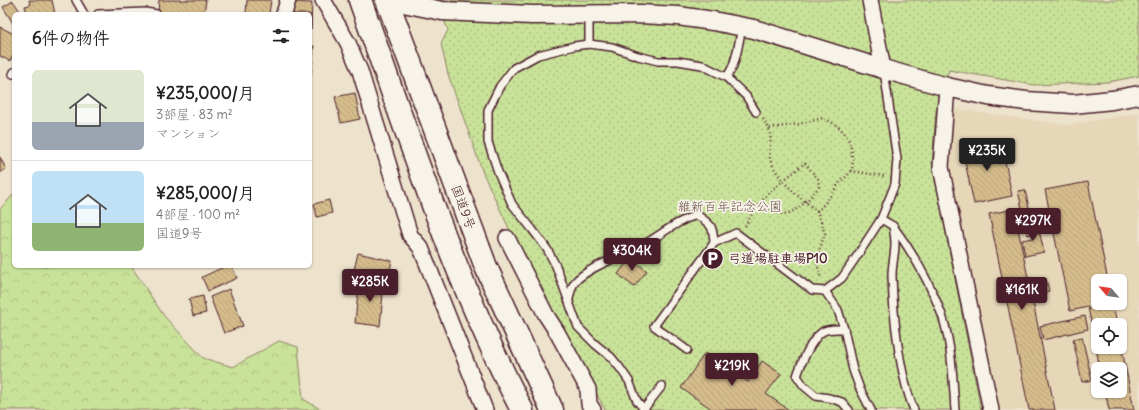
<!DOCTYPE html>
<html lang="ja">
<meta charset="utf-8">
<style>
body{margin:0;font-family:Delius,"Klee One",sans-serif;background:#f2f2f2;color:#222;height:100vh;display:flex;flex-direction:column;font-size:15px;white-space:nowrap}
*{box-sizing:border-box;margin:0}
p{font-size:13px;color:#767676}
.icon{flex:none;width:22px;height:22px;fill:none;stroke:currentColor;stroke-width:2;stroke-linecap:round;stroke-linejoin:round}
.map{position:relative;flex:1;overflow:hidden}
.side{position:absolute;left:12px;top:12px;width:300px;height:256px;display:flex;flex-direction:column;background:#fff;border-radius:6px;box-shadow:0 1px 3px #0004}
.side>*{flex:none}
.needle{width:26px;rotate:298deg}
.buttons{position:absolute;left:1091px;top:274px;display:grid;gap:8px}
.buttons a{display:grid;place-items:center;width:36px;height:36px;border-radius:6px;background:#fff;box-shadow:0 1px 3px #0004;font-size:20px}
.price{position:absolute;translate:-50% -34px;padding:0 9px;border-radius:4px;background:#4a1f2b;color:#fff;font-size:13px;line-height:26px;filter:drop-shadow(0 1px 2px #0008)}
.price::after{content:'';position:absolute;left:50%;top:24px;width:12px;height:9px;margin-left:-6px;background:inherit;clip-path:polygon(0 0,100% 0,50% 100%)}
.price.active{background:#222;color:#fff}
ul{padding:0;list-style:none}
li{display:flex;align-items:center;gap:12px;height:100px;padding:0 20px}
li+li{border-top:1px solid #e0e0e0}
li span{display:grid;place-items:center;flex:none;width:112px;height:80px;border-radius:6px;color:#555}
li>.icon{margin-inline-start:auto}
span .icon{width:48px;height:48px;fill:#fffc;stroke-width:1}
li b{font-size:17px}
h2{display:flex;justify-content:space-between;align-items:center;height:48px;padding:0 20px;font-size:17px}
.map>svg:first-child{display:block}
.built{fill:#e6d7b9;fill-rule:evenodd}
.forest{fill:url(#forest-crowns);stroke:#8a8062}
.park{fill:url(#park-dots);stroke:#8a8062}
.building{fill:url(#building-back-hatch);stroke:#4a1f2b}
.lines{fill:none;stroke-linecap:round;stroke-linejoin:round}
.service-casing{stroke:#4a1f2b;stroke-width:10}
.minor-casing{stroke:#4a1f2b;stroke-width:18}
.tertiary-casing{stroke:#4a1f2b;stroke-width:21}
.trunk-casing{stroke:#4a1f2b;stroke-width:25}
.path{stroke:#4a1f2b;stroke-width:2.5;stroke-dasharray:1 3;stroke-linecap:butt}
.service{stroke:#f7f3e8;stroke-width:7}
.minor{stroke:#f7f3e8;stroke-width:15}
.tertiary{stroke:#f7f3e8;stroke-width:18}
.trunk{stroke:#f7f3e8;stroke-width:22}
.labels{text-anchor:middle;stroke-width:3.5;stroke-linejoin:round;paint-order:stroke}
.park-label{font-size:13px;fill:#6a5046;stroke:#f7f3e8}
.street-label{font-size:13px;fill:#4a1f2b;stroke:#f7f3e8}
.poi-label{font-size:13px;font-weight:bold;fill:#4a1f2b;stroke:#f7f3e8;text-anchor:start}
</style>
<div class="map">
<svg width="1139" height="410" viewBox="0 0 1139 410">
<defs>
<pattern id="forest-crowns" width="20" height="18" patternUnits="userSpaceOnUse"><rect width="20" height="18" fill="#c9e299"/><path d="M2 6a3 3 0 1 1 6 0M12 15a3 3 0 1 1 6 0" fill="none" stroke="#aec184"/></pattern>
<pattern id="park-dots" width="8" height="8" patternUnits="userSpaceOnUse"><rect width="8" height="8" fill="#c9e299"/><path d="M2 2h.1M6 6h.1" fill="none" stroke="#aec184" stroke-width="1.8" stroke-linecap="round"/></pattern>
<pattern id="building-back-hatch" width="6" height="6" patternUnits="userSpaceOnUse"><rect width="6" height="6" fill="#d5bc8c"/><path d="M-1 5l2 2M0 0l6 6M5-1l2 2" fill="none" stroke="#b8a179"/></pattern>
</defs>
<rect width="100%" height="100%" fill="#ede2cc"/>
<filter id="ink" filterUnits="userSpaceOnUse"><feTurbulence type="fractalNoise" baseFrequency=".025" numOctaves="2"/><feDisplacementMap in="SourceGraphic" scale="8" xChannelSelector="R" yChannelSelector="G"/><feConvolveMatrix kernelMatrix="1 2 1 2 8 2 1 2 1" color-interpolation-filters="sRGB"/></filter>
<g filter="url(#ink)">
<path class="built" d="M948 108 1067 125 1139 113V410H1000L979 319 947 167ZM1098 281H1120V303H1098ZM1098 325H1120V347H1098ZM1098 369H1120V391H1098Z"/>
<polygon class="forest" points="14,194 14,266 131,266 164,316 203,358 233,367 279,341 298,347 303,399 322,410 0,410 0,209"/>
<polygon class="park" points="436,0 1139,0 1139,76 1108,82 1034,85 949,70 936,111 932,163 981,410 605,410 576,353 527,267 483,173 448,74 441,44 448,30"/>
<g class="building">
<polygon points="29,0 52,0 55,14 27,14 25,6 30,5"/>
<polygon points="159,0 206,0 204,14 181,14 158,12"/>
<polygon points="247,0 271,0 269,14 246,14"/>
<polygon points="13,1 22,14 14,14 14,25 3,7"/>
<polygon points="292,2 312,3 311,29 310,14 292,14"/>
<polygon points="0,27 14,34 14,54 10,61 0,56"/>
<polygon points="310,46 314,46 310,82"/>
<polygon points="355,93 360,119 341,123 335,97"/>
<polygon points="1001,140 1012,196 974,204 962,148"/>
<polygon points="0,157 6,169 0,173"/>
<polygon points="1088,182 1108,281 1098,281 1098,303 1113,303 1117,325 1098,325 1098,347 1120,347 1120,339 1134,410 1109,410 1105,391 1120,391 1120,369 1100,369 1088,307 1070,311 1045,190"/>
<polygon points="1025,190 1033,225 1026,226 1018,191"/>
<polygon points="329,200 332,213 317,217 314,204"/>
<polygon points="1014,209 1055,410 1029,410 989,214"/>
<polygon points="1038,226 1044,252 1025,256 1022,240 1033,238 1032,234 1028,235 1026,228"/>
<polygon points="358,253 392,261 388,278 354,270"/>
<polygon points="630,258 647,271 634,287 618,274"/>
<polygon points="226,266 232,266 237,278 208,291 202,277"/>
<polygon points="359,281 384,283 380,326 355,323"/>
<polygon points="1047,283 1049,291 1043,293 1041,285"/>
<polygon points="229,289 243,326 224,333 210,297"/>
<polygon points="203,296 206,313 193,316 189,299"/>
<polygon points="1085,316 1088,329 1043,340 1040,326"/>
<polygon points="1082,337 1092,380 1082,382 1073,339"/>
<polygon points="705,353 748,382 762,361 781,374 766,394 789,410 713,410 681,388"/>
</g>
<g class="lines">
<defs>
<g id="service">
<polyline points="76,0 84,14"/>
<polyline points="98,14 145,12 157,14"/>
<polyline points="589,44 589,15"/>
<polyline points="13,74 14,72"/>
<path d="M726 77C736 68 739 40 742 27"/>
<path d="M881 219 893 226C894 232 895 238 895 244 895 254 892 265 892 275 893 314 899 374 914 410"/>
<path d="M893 226C914 254 930 283 942 315 952 345 953 379 955 410"/>
<polyline points="825,291 838,310 844,329 853,370 860,389 871,410"/>
<path d="M569 299C570 294 572 286 575 282 586 268 626 254 643 245 661 235 676 221 697 215 712 225 713 226 714 243"/>
<path d="M844 329C838 329 827 328 822 332 811 340 801 363 797 376L804 386 816 396 829 398 842 402 849 410"/>
<polyline points="687,350 654,326 714,243 736,233 812,290 825,291 842,278 859,253 881,219 895,184 897,159 884,71"/>
<polyline points="644,409 637,401 629,381 620,368 611,357 595,344 578,327 556,266 547,249 532,229 512,204 498,172 488,142 488,110 500,86 514,68 538,55 574,46 589,44 612,47 638,56 658,61 678,61 702,65 726,77 746,96 756,112"/>
<polyline points="643,410 662,386"/>
</g>
<g id="minor">
<polyline points="323,0 348,43 360,71 410,235 421,248 485,410"/>
<polyline points="870,0 883,69"/>
<polyline points="284,14 288,0"/>
<polyline points="947,87 941,167 991,410"/>
<polyline points="507,238 546,315 557,332 588,389 589,404 593,410"/>
</g>
<polyline id="tertiary" points="389,0 442,11 532,15 640,14 678,16 713,21 754,29 883,69 947,87 988,96 1026,101 1073,104 1112,100 1139,95"/>
<g id="trunk">
<path d="M360 0C409 138 454 279 522 410"/>
<polyline points="387,0 486,267 552,410"/>
</g>
</defs>
<use href="#service" class="service-casing"/>
<use href="#minor" class="minor-casing"/>
<use href="#tertiary" class="tertiary-casing"/>
<use href="#trunk" class="trunk-casing"/>
<g class="path">
<path d="M763 119C769 128 772 134 770 145 770 149 769 154 770 158 775 178 800 198 817 211"/>
<path d="M770 128 799 124 823 118C841 126 851 136 852 156 853 161 853 167 851 171 847 177 842 180 838 185 831 194 826 204 817 211L825 233 818 254 817 263 821 279"/>
<polyline points="851,171 884,176"/>
<path d="M745 226 754 211 769 192 805 163 818 179 819 187C810 198 794 218 777 213 771 210 766 206 761 202"/>
</g>
<use href="#service" class="service"/>
<use href="#minor" class="minor"/>
<use href="#tertiary" class="tertiary"/>
<use href="#trunk" class="trunk"/>
</g>
</g>
<defs>
<symbol id="parking-disc" viewBox="-11 -11 22 22"><circle r="9.5" fill="#4a1f2b" stroke="#f7f3e8"/><path d="M-3.5-5.5H1a3.5 3.5 0 0 1 0 7H-1V5.5H-3.5ZM-1-3.4V-.6H.8a1.4 1.4 0 0 0 0-2.8Z" fill="#fff"/></symbol>
</defs>
<g fill-rule="evenodd">
<use href="#parking-disc" x="700" y="246" width="25" height="25"/>
</g>
<g class="labels">
<g class="park-label">
<text x="730" y="211">維新百年記念公園</text>
</g>
<g class="street-label">
<text transform="translate(464 207) rotate(70)" y="5">国道9号</text>
</g>
<g class="poi-label">
<text x="728" y="263">弓道場駐車場P10</text>
</g>
</g>
</svg>
<div class="buttons">
<a><svg class="needle" viewBox="-14 -14 28 28"><path d="M0-13l5 13h-10z" fill="#e53935"/><path d="M0 13l5-13h-10z" fill="#767676"/></svg></a>
<a><svg class="icon" aria-label="locate" viewBox="0 0 24 24"><circle cx="12" cy="12" r="6"/><path d="M12 2v4M12 18v4M2 12h4M18 12h4"/></svg></a>
<a><svg class="icon" aria-label="layers" viewBox="0 0 24 24"><path d="M12 4l9 5-9 5-9-5zM3 14l9 5 9-5"/></svg></a>
</div>
<b class="price active" style="left:987px;top:172px">¥235K</b>
<b class="price" style="left:1033px;top:242px">¥297K</b>
<b class="price" style="left:632px;top:272px">¥304K</b>
<b class="price" style="left:370px;top:303px">¥285K</b>
<b class="price" style="left:1022px;top:311px">¥161K</b>
<b class="price" style="left:732px;top:387px">¥219K</b>
<section class="side">
<h2>6件の物件<svg class="icon" aria-label="filters" viewBox="0 0 24 24"><path d="M4 7h16M4 17h16"/><circle cx="9" cy="7" r="2"/><circle cx="15" cy="17" r="2"/></svg></h2>
<ul>
<li><span style="background:linear-gradient(#dfe7d0 65%,#9aa5b1 0)"><svg class="icon" aria-label="home" viewBox="0 0 24 24"><path d="M3 11l9-7 9 7M6 9v11h12V9"/></svg></span><div><b>¥235,000/月</b><p>3部屋 · 83 m²</p><p>マンション</p></div></li>
<li><span style="background:linear-gradient(#bfe0f5 65%,#8fb573 0)"><svg class="icon" aria-label="home" viewBox="0 0 24 24"><path d="M3 11l9-7 9 7M6 9v11h12V9"/></svg></span><div><b>¥285,000/月</b><p>4部屋 · 100 m²</p><p>国道9号</p></div></li>
</ul>
</section>
</div>
